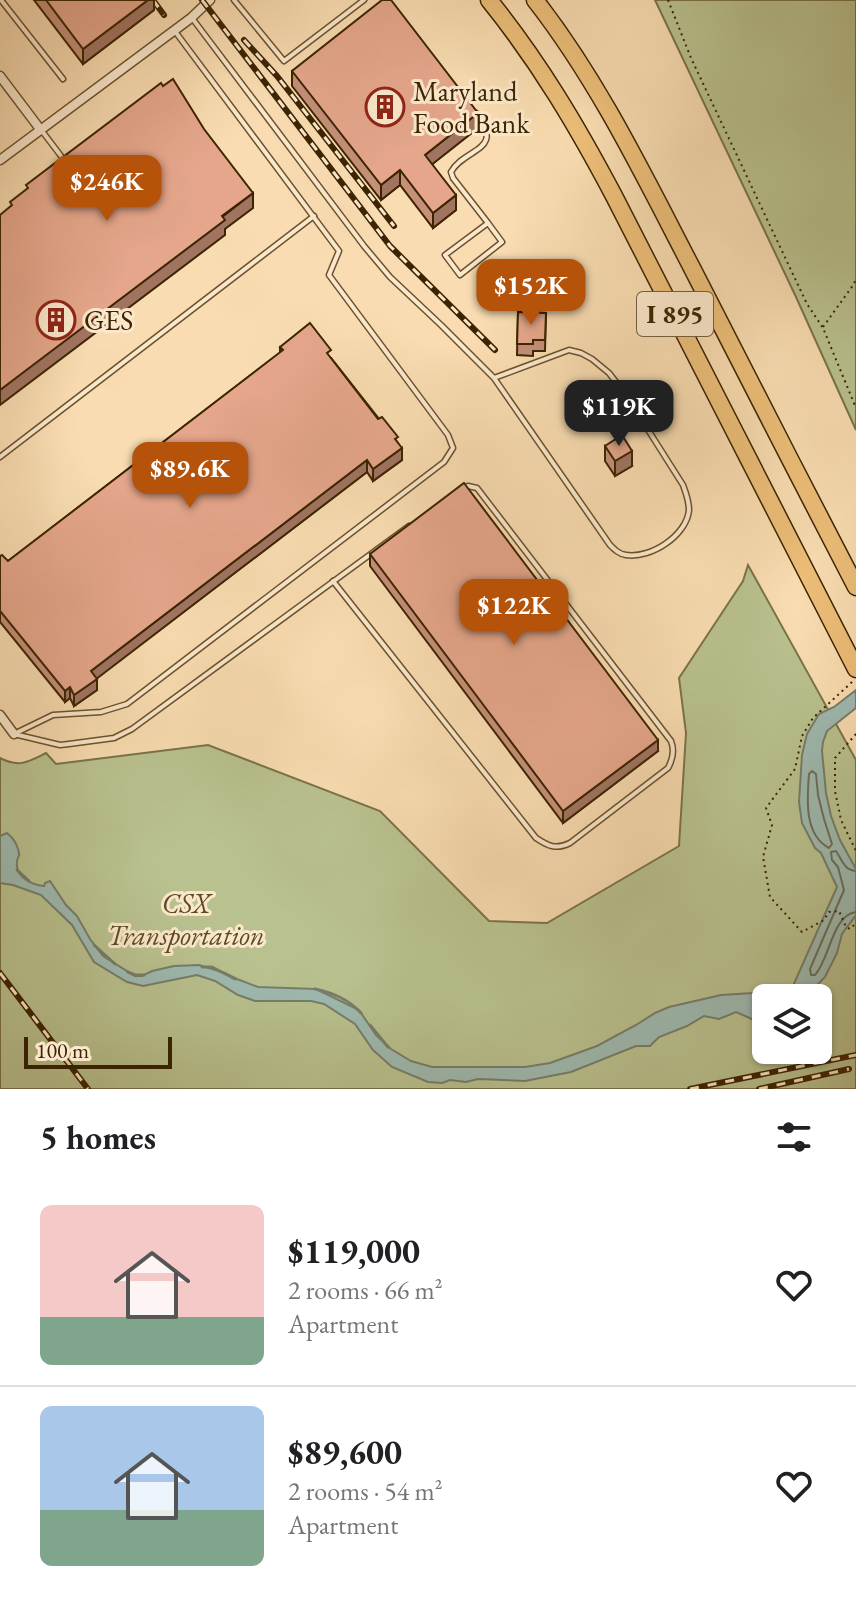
<!DOCTYPE html>
<meta charset="utf-8">
<style>
body{margin:0;font-family:"EB Garamond",serif;background:#f2f2f2;color:#202124;height:100vh;display:flex;flex-direction:column;font-size:30px;white-space:nowrap}
*{box-sizing:border-box;margin:0}
p{font-size:26px;color:#757577}
.icon{flex:none;width:44px;height:44px;fill:none;stroke:currentColor;stroke-width:2;stroke-linecap:round;stroke-linejoin:round}
.map{position:relative;height:1089px;overflow:hidden}
.details{display:flex;flex-direction:column;background:#fff;flex:1}
.details>*{flex:none}
.tools{position:absolute;left:752px;top:984px;display:grid;gap:16px}
.tools a{display:grid;place-items:center;width:80px;height:80px;border-radius:12px;background:#fff;box-shadow:0 2px 6px #0004;font-size:40px}
.scale{position:absolute;left:24px;bottom:20px;width:148px;box-sizing:border-box;padding-left:8px;border:4px solid #3c2401;border-top:0;font-size:22px;line-height:28px;white-space:nowrap;color:#3c2401;-webkit-text-stroke:6px #fbe8cc;paint-order:stroke}
.price{position:absolute;translate:-50% -68px;padding:0 18px;border-radius:16px;background:#b45309;color:#fff;font-size:26px;line-height:52px;filter:drop-shadow(0 2px 4px #0008)}
.price::after{content:'';position:absolute;left:50%;top:48px;width:24px;height:18px;margin-left:-12px;background:inherit;clip-path:polygon(0 0,100% 0,50% 100%)}
.price.current{background:#222;color:#fff}
ul{padding:0;list-style:none}
li{display:flex;align-items:center;gap:24px;height:200px;padding:0 40px}
li+li{border-top:2px solid #e0e0e0}
li span{display:grid;place-items:center;flex:none;width:224px;height:160px;border-radius:12px;color:#555}
li>.icon{margin-inline-start:auto}
span .icon{width:96px;height:96px;fill:#fffc;stroke-width:1}
li b{font-size:34px}
h2{display:flex;justify-content:space-between;align-items:center;height:96px;padding:0 40px;font-size:34px}
.map>svg:first-child{display:block}
.green{fill:#b9c28f;stroke:#7a7348;stroke-width:2;fill-rule:evenodd}
.water{fill:#9ebab0;stroke:#777e6a;stroke-width:2}
.lines{fill:none;stroke-linecap:round;stroke-linejoin:round}
.shore{stroke:#6d6f58;stroke-width:2}
.stream{stroke:#777e6a;stroke-width:3}
.lane-casing{stroke:#6b522d;stroke-width:7}
.street-casing{stroke:#6b522d;stroke-width:11}
.highway-casing{stroke:#3c2401;stroke-width:19}
.path{stroke:#3c2401;stroke-width:2;stroke-dasharray:2 4;stroke-linecap:butt}
.lane{stroke:#fbe8cc;stroke-width:4}
.street{stroke:#fbe8cc;stroke-width:8}
.highway{stroke:#ecbe78;stroke-width:16}
.rail-casing{stroke:#3c2401;stroke-width:6}
.rail{stroke:#fbe8cc;stroke-width:3;stroke-dasharray:9;stroke-linecap:butt}
.wall{fill:#c58f78;stroke:#3c2401;stroke-width:2}
.shaded-wall{fill:#a07461;stroke:#3c2401;stroke-width:2}
.building{fill:#e5a68b;stroke:#3c2401;stroke-width:2}
.labels{text-anchor:middle;stroke-width:6;stroke-linejoin:round;paint-order:stroke}
.shield{fill:#fbe8cc;stroke:#755f3e;stroke-width:2}
.shield-label{font-size:26px;font-weight:bold;fill:#3c2401}
.poi-label{font-size:28px;fill:#3c2401;stroke:#fbe8cc;text-anchor:start}
.park-label{font-size:28px;font-style:italic;fill:#5b4c24;stroke:#fbe8cc}
</style>
<div class="map">
<svg width="856" height="1089" viewBox="0 0 856 1089">
<rect width="100%" height="100%" fill="#f9dcb1"/>
<filter id="stains"><feTurbulence type="fractalNoise" baseFrequency=".0025" numOctaves="4"/><feColorMatrix values="0 0 0 0 .2 0 0 0 0 .09 0 0 0 0 .02 0 0 0 .5 -.17"/></filter>
<radialGradient id="worn" r=".72"><stop offset=".6" stop-color="#630" stop-opacity="0"/><stop offset="1" stop-color="#630" stop-opacity=".3"/></radialGradient>
<g class="green">
<polygon points="655,0 856,0 856,430 796,297"/>
<path d="M748 565 856 760V1089H0V758C19 768 28 762 46 753L56 764 208 745 380 811 489 921 547 923 679 846 686 733 679 678 743 581ZM766 998H818V1050H766Z"/>
</g>
<path class="water" d="M856 690V708L827 731 823 742 822 751 826 793 831 816 840 840 856 869V915L842 934 837 953 825 977 805 998H766V1022L758 1025 752 1019 736 1012 719 1019 704 1016 687 1026 659 1037 650 1046H636L571 1072 525 1081 478 1079 466 1082 450 1080 442 1083 428 1082 392 1067 373 1050 355 1024 324 1004 311 1001H255L238 995 215 981 197 975 143 986 127 982 94 962 72 925 41 895 13 885 0 883V836L7 833C12 837 16 842 18 849 21 859 18 853 17 862 15 877 32 885 44 886L45 883 50 881 66 905 77 916 90 939 103 956 135 976H142L152 971 174 966 199 965 225 973 237 979 258 987 316 989 359 1010 376 1035 391 1049 411 1061 432 1067H525L550 1063 597 1046 636 1025 655 1013 669 1007 721 995 753 993 764 988 776 991 793 986 837 887 821 853 815 848 802 823 799 802 802 755 807 734 819 714 834 707Z"/>
<g class="lines">
<g class="shore">
<path d="M812 771 816 774 818 795 824 819 832 844 829 848C804 835 807 799 809 774Z"/>
<path d="M856 871C844 870 842 860 836 851L831 852 832 860 838 867 844 890 810 969 811 975H815C830 959 832 915 856 912"/>
</g>
<g class="stream">
<polyline points="17,870 29,881"/>
<polyline points="94,945 115,964"/>
<polyline points="202,967 212,967 235,979"/>
<polyline points="128,972 135,975 144,975"/>
<path d="M315 989C333 993 348 999 361 1013"/>
<polyline points="370,1025 388,1047"/>
</g>
<defs>
<g id="lane">
<polyline points="1,0 63,79"/>
<polyline points="234,0 284,61 364,0"/>
<path d="M192 18 364 246 390 277 441 325 494 378 610 545C615 550 619 554 626 555 651 559 687 535 689 510 689 501 686 493 683 485L626 395 609 373 592 359 581 353 569 350 494 378"/>
<path d="M476 113C506 152 465 147 451 172L453 178 488 223 445 255 460 275 502 242 488 223"/>
<polyline points="42,131 61,156"/>
<polyline points="0,457 314,216"/>
<path d="M333 581 536 838C548 846 556 850 570 843L668 768C673 759 675 751 671 741L477 488 468 486 462 489"/>
<polyline points="16,733 53,715 101,712 127,704 444,462 453,448 448,435 329,275 339,251 174,30"/>
<polyline points="14,734 60,745 69,744 114,738 132,729 409,526"/>
</g>
<g id="street">
<polyline points="0,76 40,129"/>
<polyline points="0,160 191,18 210,0"/>
<polyline points="0,715 14,734"/>
</g>
<g id="highway">
<path d="M489 0C539 62 577 126 614 196L856 669"/>
<path d="M535 0C599 82 644 176 692 268 746 374 801 481 856 587"/>
</g>
</defs>
<use href="#lane" class="lane-casing"/>
<use href="#street" class="street-casing"/>
<use href="#highway" class="highway-casing"/>
<g class="path">
<polyline points="668,0 691,58 807,304 823,328 856,408"/>
<polyline points="823,327 854,284 856,278"/>
<polyline points="852,682 813,718 802,736 795,769 766,808 772,825 763,857 770,897 802,932 824,920 829,912 839,911 846,927 850,929 856,923"/>
<polyline points="856,734 835,758 835,791 841,820 856,851"/>
</g>
<use href="#lane" class="lane"/>
<use href="#street" class="street"/>
<use href="#highway" class="highway"/>
<defs>
<g id="rail">
<polyline points="153,0 164,15"/>
<polyline points="202,0 390,246 495,350"/>
<polyline points="244,40 277,76 394,226"/>
<polyline points="0,973 88,1089"/>
<polyline points="690,1089 856,1055"/>
<polyline points="759,1089 849,1069"/>
</g>
</defs>
<use href="#rail" class="rail-casing"/>
<use href="#rail" class="rail"/>
</g>
<g class="wall">
<polygon points="34,0 154,0 154,10 83,64"/>
<polygon points="292,71 478,128 432,164 456,210 433,228 400,185 381,200 292,86"/>
<polygon points="518,312 546,313 545,351 533,351 533,356 517,355"/>
<polygon points="280,347 331,358 398,443 402,460 373,481 367,472 96,678 97,690 74,706 70,698 65,702 0,622 0,556 8,561 280,353"/>
<polygon points="605,446 632,466 615,476 605,461"/>
<polygon points="370,554 658,751 563,823 370,566"/>
</g>
<g class="shaded-wall">
<polygon points="148,0 154,0 154,10 83,64 83,49"/>
<polygon points="478,113 478,128 425,170 425,155"/>
<polygon points="400,170 400,185 381,200 381,185"/>
<polygon points="253,193 253,208 225,229 225,235 0,405 0,390"/>
<polygon points="456,195 456,210 433,228 433,213"/>
<polygon points="402,448 402,460 373,481 373,469"/>
<polygon points="632,451 632,466 615,476 615,461"/>
<polygon points="367,460 367,472 91,683 91,671"/>
<polygon points="97,679 97,690 74,706 74,695"/>
<polygon points="70,687 70,698 65,702 65,691"/>
<polygon points="658,740 658,751 563,823 563,811"/>
</g>
<g class="building">
<polygon points="46,0 148,0 83,49"/>
<polygon points="382,0 391,0 478,113 425,155 456,195 433,213 400,170 381,185 292,71"/>
<polygon points="173,79 204,129 253,193 222,216 225,220 0,390 0,215 12,205 10,202 28,188 26,185 161,83 163,86"/>
<polygon points="518,312 546,313 545,340 533,340 533,344 517,344"/>
<polygon points="310,323 331,350 327,353 378,419 382,417 398,437 395,439 402,448 373,469 367,460 91,671 97,679 74,695 70,687 65,691 0,611 0,556 2,555 8,561 283,350 280,347"/>
<polygon points="622,435 632,451 615,461 605,446"/>
<polygon points="464,483 658,740 563,811 370,554"/>
</g>
<defs>
<symbol id="building-ring" viewBox="-11 -11 22 22"><circle r="9.5" fill="#fbe8cc" stroke="#8f2418" stroke-width="1.5"/><path d="M-4-6H4V6H1V3H-1V6H-4ZM-2.5-4.3h1.7v1.8h-1.7ZM.8-4.3h1.7v1.8H.8ZM-2.5-1h1.7V.8h-1.7ZM.8-1h1.7V.8H.8Z" fill="#8f2418"/></symbol>
</defs>
<g fill-rule="evenodd">
<use href="#building-ring" x="363" y="85" width="44" height="44"/>
<use href="#building-ring" x="34" y="298" width="44" height="44"/>
</g>
<g class="labels">
<rect class="shield" x="637" y="292" width="76" height="44" rx="6"/>
<g class="shield-label">
<text x="675" y="323">I 895</text>
</g>
<g class="poi-label">
<text x="413" y="101">Maryland<tspan x="413" dy="32">Food Bank</tspan></text>
<text x="84" y="330">GES</text>
</g>
<g class="park-label">
<text x="186" y="913">CSX<tspan x="186" dy="32">Transportation</tspan></text>
</g>
</g>
<rect width="100%" height="100%" filter="url(#stains)"/>
<rect width="100%" height="100%" fill="url(#worn)"/>
</svg>
<div class="tools">
<a><svg class="icon" aria-label="layers" viewBox="0 0 24 24"><path d="M12 4l9 5-9 5-9-5zM3 14l9 5 9-5"/></svg></a>
</div>
<div class="scale">100 m</div>
<b class="price" style="left:107px;top:223px">$246K</b>
<b class="price" style="left:531px;top:327px">$152K</b>
<b class="price current" style="left:619px;top:448px">$119K</b>
<b class="price" style="left:190px;top:510px">$89.6K</b>
<b class="price" style="left:514px;top:647px">$122K</b>
</div>
<section class="details">
<h2>5 homes<svg class="icon" aria-label="filters" viewBox="0 0 24 24"><path d="M4 7h16M4 17h16"/><circle cx="9" cy="7" r="2"/><circle cx="15" cy="17" r="2"/></svg></h2>
<ul>
<li><span style="background:linear-gradient(#f6c9c9 70%,#7fa58c 0)"><svg class="icon" aria-label="home" viewBox="0 0 24 24"><path d="M3 11l9-7 9 7M6 9v11h12V9"/></svg></span><div><b>$119,000</b><p>2 rooms · 66 m²</p><p>Apartment</p></div><svg class="icon" aria-label="heart" viewBox="0 0 24 24"><path d="M12 20l-8-8c-3-5 5-10 8-4 3-6 11-1 8 4z"/></svg></li>
<li><span style="background:linear-gradient(#a9c7e8 65%,#7fa58c 0)"><svg class="icon" aria-label="home" viewBox="0 0 24 24"><path d="M3 11l9-7 9 7M6 9v11h12V9"/></svg></span><div><b>$89,600</b><p>2 rooms · 54 m²</p><p>Apartment</p></div><svg class="icon" aria-label="heart" viewBox="0 0 24 24"><path d="M12 20l-8-8c-3-5 5-10 8-4 3-6 11-1 8 4z"/></svg></li>
</ul>
</section>
